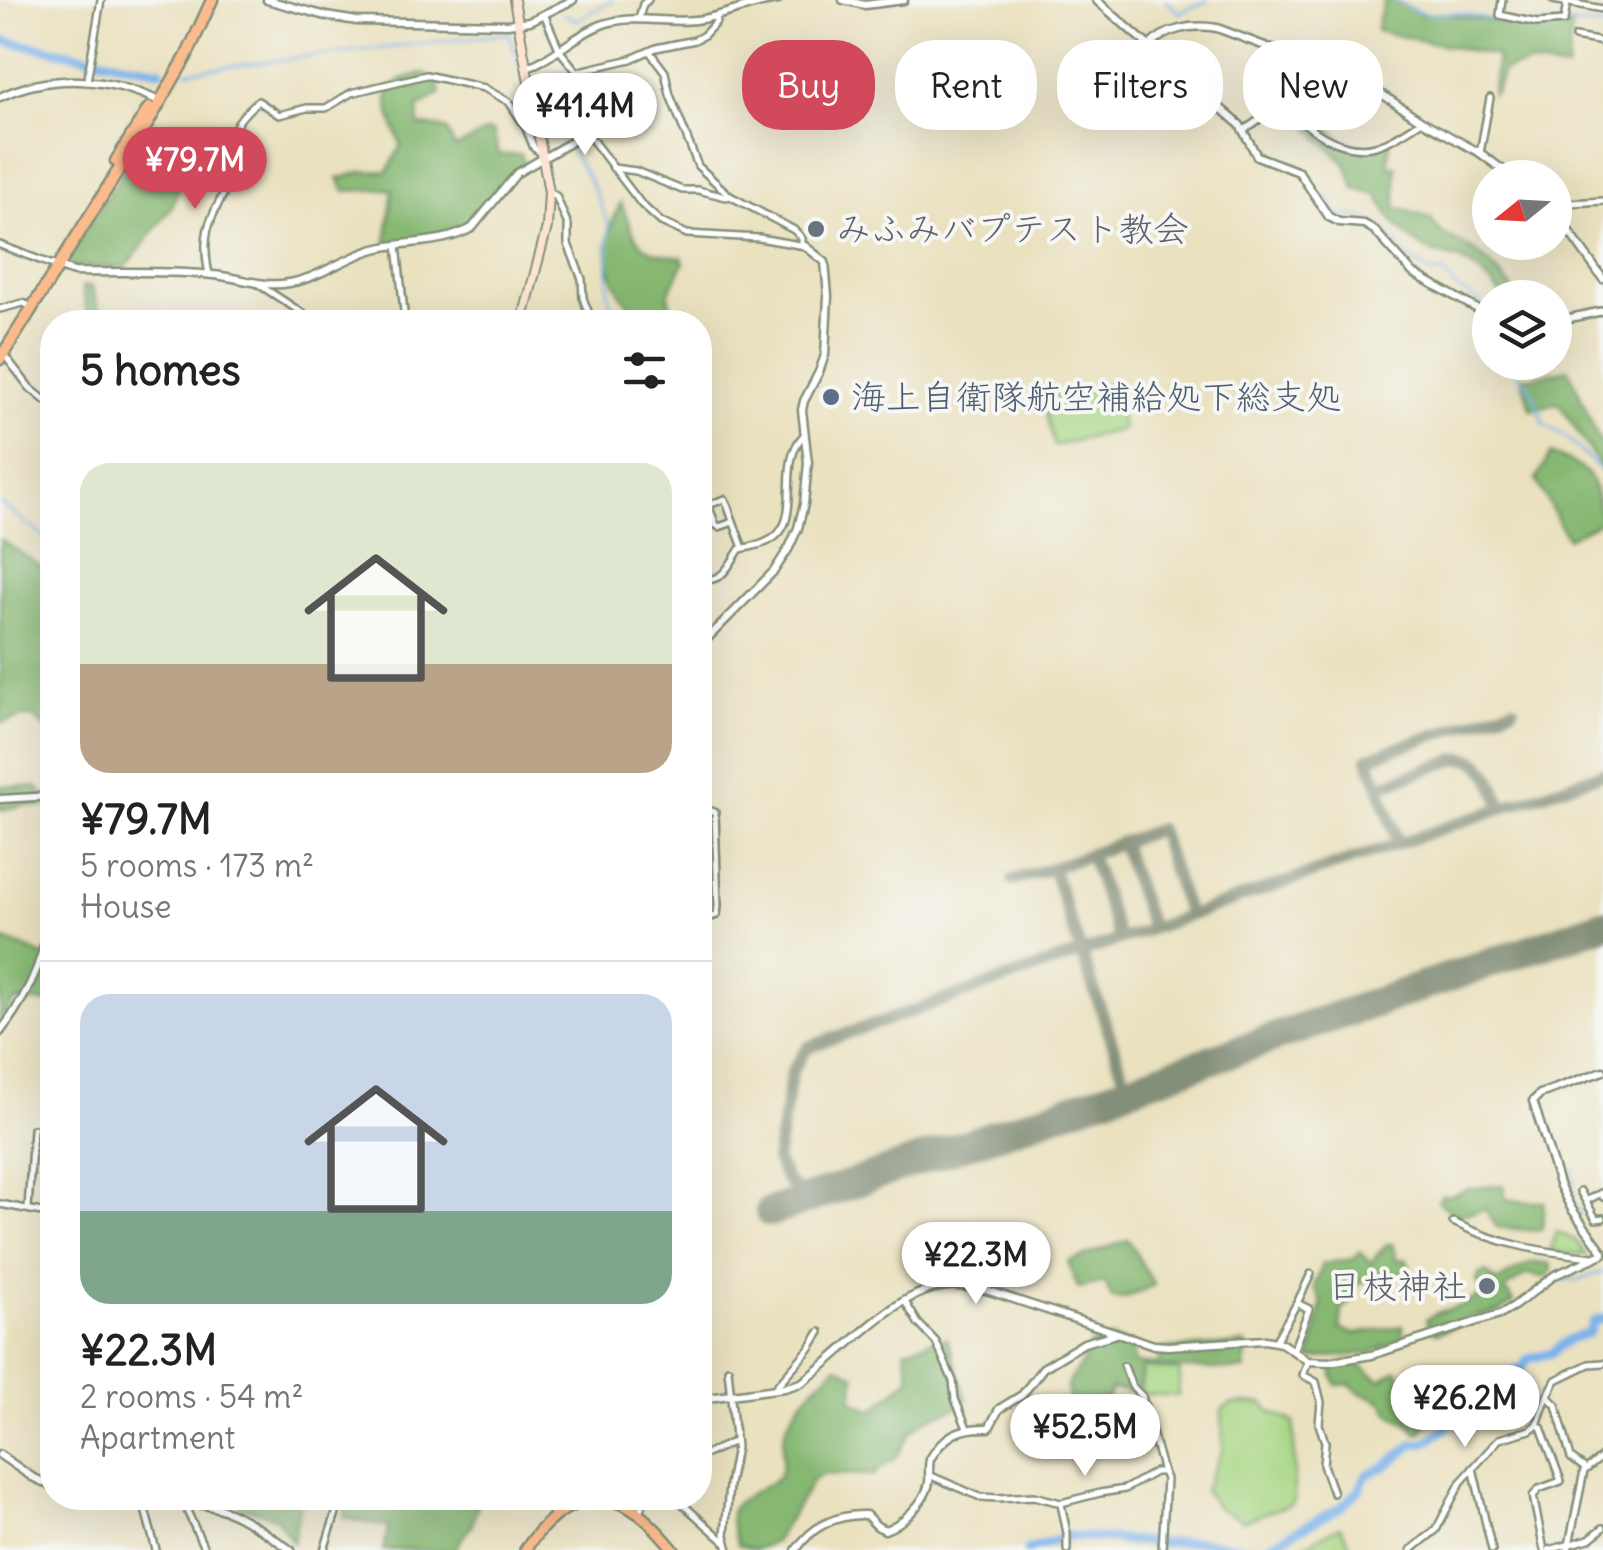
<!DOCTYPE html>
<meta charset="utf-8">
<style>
body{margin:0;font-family:Delius,"Klee One",sans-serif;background:#f2f2f2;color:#222;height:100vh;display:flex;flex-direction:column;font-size:38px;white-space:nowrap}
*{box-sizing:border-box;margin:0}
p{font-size:32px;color:#767676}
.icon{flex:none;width:55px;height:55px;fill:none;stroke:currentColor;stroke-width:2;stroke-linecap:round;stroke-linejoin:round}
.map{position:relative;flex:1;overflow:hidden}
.details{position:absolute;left:40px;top:310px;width:672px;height:1200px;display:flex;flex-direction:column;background:#fff;border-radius:40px;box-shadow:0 10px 40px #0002}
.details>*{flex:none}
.hud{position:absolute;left:742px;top:40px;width:710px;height:90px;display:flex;gap:20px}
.needle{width:65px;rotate:252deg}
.controls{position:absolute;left:1472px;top:160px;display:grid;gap:20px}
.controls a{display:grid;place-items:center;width:100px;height:100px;border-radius:50%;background:#fff;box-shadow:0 10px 40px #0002;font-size:50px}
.price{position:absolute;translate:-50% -85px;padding:0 22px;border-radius:35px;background:#fff;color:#222;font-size:32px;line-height:65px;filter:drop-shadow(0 2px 5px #0008)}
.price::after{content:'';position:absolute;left:50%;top:60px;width:30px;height:22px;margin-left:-15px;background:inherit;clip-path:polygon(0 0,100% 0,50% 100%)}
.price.on{background:#d1495b;color:#fff}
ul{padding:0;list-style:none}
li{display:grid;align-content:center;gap:20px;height:530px;padding:0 40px}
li+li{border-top:2px solid #e0e0e0}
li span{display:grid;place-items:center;height:310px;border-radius:30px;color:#555}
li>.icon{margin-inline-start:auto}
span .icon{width:180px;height:180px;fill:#fffc;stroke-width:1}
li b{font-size:42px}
h2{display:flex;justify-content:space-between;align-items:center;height:120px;padding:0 40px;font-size:42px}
.pill{padding:0 35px;border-radius:40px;background:#fff;box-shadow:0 10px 40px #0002;font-size:35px;line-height:90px}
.pill.on{background:#d1495b;color:#fff}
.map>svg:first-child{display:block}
.green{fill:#a8d785;stroke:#648a5c;stroke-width:2.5}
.forest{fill:#86b872;stroke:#527a53;stroke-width:2.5}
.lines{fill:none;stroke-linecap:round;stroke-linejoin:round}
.stream{stroke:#7bb3eb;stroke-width:2.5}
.river{stroke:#7bb3eb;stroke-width:9}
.taxiway{stroke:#848f7a;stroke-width:12}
.runway{stroke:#848f7a;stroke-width:30}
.minor-casing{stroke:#848f7a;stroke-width:10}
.tertiary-casing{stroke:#848f7a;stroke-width:11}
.secondary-casing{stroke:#848f7a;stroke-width:12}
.primary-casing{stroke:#848f7a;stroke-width:14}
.trunk-casing{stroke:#848f7a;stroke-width:15}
.minor{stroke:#fff;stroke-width:5}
.tertiary{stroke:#fff;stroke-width:6}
.secondary{stroke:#fde4d1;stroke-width:8}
.primary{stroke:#fbbb8d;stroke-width:9}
.trunk{stroke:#fbbb8d;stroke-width:10}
.worship-dot{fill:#6b7280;stroke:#f6f6f2;stroke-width:4}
.service-dot{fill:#5c6f8a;stroke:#f6f6f2;stroke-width:4}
.labels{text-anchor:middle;stroke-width:8;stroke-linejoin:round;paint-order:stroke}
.worship-label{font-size:35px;fill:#5b616d;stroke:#f6f6f2;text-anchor:start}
.service-label{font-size:35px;fill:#4e5e75;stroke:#f6f6f2;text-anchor:start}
</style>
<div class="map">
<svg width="1603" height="1550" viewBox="0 0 1603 1550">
<rect width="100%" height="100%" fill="#f6f6f2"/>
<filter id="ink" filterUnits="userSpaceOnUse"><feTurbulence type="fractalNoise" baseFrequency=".01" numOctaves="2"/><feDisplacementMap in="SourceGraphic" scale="20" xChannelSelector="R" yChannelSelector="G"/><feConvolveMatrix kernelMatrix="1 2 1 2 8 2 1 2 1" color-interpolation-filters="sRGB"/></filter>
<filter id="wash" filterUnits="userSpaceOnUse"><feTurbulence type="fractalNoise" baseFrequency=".0048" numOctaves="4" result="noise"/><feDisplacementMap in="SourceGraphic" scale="40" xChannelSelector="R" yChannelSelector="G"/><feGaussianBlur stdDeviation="2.25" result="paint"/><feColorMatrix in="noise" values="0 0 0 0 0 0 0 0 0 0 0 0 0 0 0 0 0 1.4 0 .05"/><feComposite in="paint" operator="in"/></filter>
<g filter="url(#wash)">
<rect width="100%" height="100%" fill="#eae1bf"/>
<g class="green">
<polygon points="1112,383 1123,429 1054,446 1042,400"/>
<polygon points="1557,1232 1577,1241 1586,1255 1550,1252"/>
<polygon points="1142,1368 1180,1371 1178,1396 1144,1394 1141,1390"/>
<polygon points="1264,1403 1269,1411 1294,1422 1294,1501 1291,1504 1244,1521 1218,1508 1204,1491 1223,1449 1222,1410 1231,1404"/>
<polygon points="1340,1526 1353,1550 1295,1550"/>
</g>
<g class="forest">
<polygon points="1384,0 1393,0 1422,14 1441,13 1524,26 1572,25 1567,70 1528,64 1503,71 1496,91 1492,94 1497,56 1376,31"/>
<path d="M424 73 436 80 441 93 418 108 419 126 438 127 447 130 455 148 487 131 493 132 499 155 521 154 524 163 463 228 424 240 386 243 393 189 345 191 338 179 361 172 388 171 401 145C395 127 385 108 389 89L402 79Z"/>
<path d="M1285 83 1332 123 1331 128 1343 141 1365 150 1390 140 1388 166H1396V208L1431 218C1441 239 1457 239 1474 251 1492 264 1506 280 1519 297H1504C1492 285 1478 268 1462 261 1453 256 1441 256 1431 252 1405 239 1390 220 1378 195L1355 189 1346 164 1282 101Z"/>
<polygon points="145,136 187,167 171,208 126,267 76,267 64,264"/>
<path d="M621 203C637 243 637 252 682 257L684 262 668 294 671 308 685 314 694 322H642C635 312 624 301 618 289 603 262 605 230 621 203Z"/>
<polygon points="91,286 103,322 104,322 89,322 82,287"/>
<polygon points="1569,369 1597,436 1603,445 1603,472 1559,403 1531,409 1521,377 1531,377"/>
<path d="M1550 454C1595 469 1592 478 1602 521L1567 538 1536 480Z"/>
<polygon points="0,539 52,574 52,760 48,748 49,732 34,717 22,717 1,723 0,721"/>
<polygon points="0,786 37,787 46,798 45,807 25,805 0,810"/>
<polygon points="5,940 52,959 52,1003 15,1001 0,1020 0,947"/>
<polygon points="1503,1185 1506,1199 1524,1202 1544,1202 1542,1228 1538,1231 1497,1227 1485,1209 1455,1216 1438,1201 1442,1195 1450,1196 1468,1189"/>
<polygon points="1128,1240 1154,1285 1124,1299 1112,1298 1105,1282 1078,1288 1068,1262"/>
<polygon points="1392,1244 1397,1260 1406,1259 1410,1267 1407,1273 1357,1283 1351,1292 1352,1300 1342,1310 1340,1329 1355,1334 1403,1326 1403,1339 1370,1353 1310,1359 1322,1303 1314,1287 1323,1264 1353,1259 1360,1252 1371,1263 1385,1245"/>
<polygon points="1530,1263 1549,1263 1552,1270 1545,1277 1526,1274 1505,1289 1513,1302 1499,1312 1471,1317 1465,1323 1437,1333 1429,1328 1426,1319 1439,1312 1462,1306 1484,1293 1477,1281 1479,1274 1486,1272 1496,1282"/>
<path d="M947 1338 967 1399C956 1413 938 1411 924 1421 904 1434 907 1447 894 1459 886 1467 880 1464 875 1475L824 1474 813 1480 775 1541 755 1550 738 1545C723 1506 731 1505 764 1486 767 1485 775 1481 777 1478 786 1467 781 1453 783 1440 789 1406 814 1388 837 1366L855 1375 852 1401 873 1410 910 1378 905 1350 930 1341Z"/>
<polygon points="1110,1338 1132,1344 1134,1364 1159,1364 1161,1349 1246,1344 1245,1370 1142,1367 1138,1388 1133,1392 1111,1389 1097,1425 1082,1423 1069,1401 1067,1385 1082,1363 1091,1343"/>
<path d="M1348 1362C1361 1363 1370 1374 1381 1380L1397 1370 1408 1394 1429 1421 1420 1434 1416 1433C1410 1420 1400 1422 1391 1414 1381 1405 1391 1408 1380 1401 1368 1394 1359 1395 1351 1384L1337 1385 1333 1375V1366Z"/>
<polygon points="240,1498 301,1498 293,1543 276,1517 238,1506"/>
<polygon points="348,1498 480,1498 472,1524 454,1550 383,1550 389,1527 344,1518"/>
</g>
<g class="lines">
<g class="stream">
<polyline points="1166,0 1179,13 1208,0"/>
<polyline points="1394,0 1408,8 1427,14 1460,13 1524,26 1564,24 1603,27"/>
<polyline points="563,14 577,20 613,0"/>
<polyline points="509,34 525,78"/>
<polyline points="187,71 512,33"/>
<polyline points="534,80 546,99 555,125 565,140"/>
<polyline points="570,149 591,183 609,225 608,291 615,322"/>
<path d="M1325 193 1339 215C1367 217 1376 221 1395 241 1399 245 1401 251 1405 255 1411 261 1423 267 1431 273H1444L1457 289 1480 302 1490 316"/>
<polyline points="1509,362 1533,393 1544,424 1566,437 1598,468"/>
<polyline points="0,503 52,543"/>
<polyline points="700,544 718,573"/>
<polyline points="1574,1168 1573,1200 1581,1215"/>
<polyline points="1556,1279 1579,1280 1603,1272"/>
<polyline points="1510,1313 1519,1306"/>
</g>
<g class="river">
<polyline points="0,40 160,70"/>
<polyline points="1027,1550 1069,1536 1164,1543 1198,1541 1261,1550 1341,1507 1360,1489 1365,1477 1370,1473 1386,1466 1413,1444 1425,1443 1444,1430 1463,1408 1472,1402 1479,1390 1487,1384 1496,1378 1521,1369 1528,1359 1551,1353 1569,1339 1589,1333 1593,1322 1603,1318"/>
</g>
<g class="taxiway">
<polyline points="1379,786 1368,758 1513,708"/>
<polyline points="1121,842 1151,928"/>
<path d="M1398 843 1379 786 1456 759C1488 753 1494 785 1502 808"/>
<polyline points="1090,854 1119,939"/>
<polyline points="1013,880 1052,868"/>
<polyline points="1128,1088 1052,868 1159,829 1188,915"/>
<polyline points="818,1196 802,1193 787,1182 776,1160 792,1071 808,1047 1603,773"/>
</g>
<polyline class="runway" points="770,1212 1603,924"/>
</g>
</g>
<g filter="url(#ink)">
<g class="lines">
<defs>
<g id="minor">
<polyline points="1502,0 1500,15 1537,23 1564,21 1567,2"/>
<polyline points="1553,0 1603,9"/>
<polyline points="545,16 560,51 578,73"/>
<path d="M715 16 716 22 704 35 695 40 656 48 631 59 580 71C576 82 564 90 564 103L642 205 661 222 687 234 759 238 805 246"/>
<polyline points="639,18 643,4 648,0"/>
<polyline points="1575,37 1603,42"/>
<polyline points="650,52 665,72 670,95 698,166 730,196 794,230 802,238 802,245"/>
<polyline points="544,78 564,102"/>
<polyline points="87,81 101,0"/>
<path d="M1244 130 1270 112 1287 105C1305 129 1340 152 1371 147 1388 144 1408 130 1422 121"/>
<polyline points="1480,153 1490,98"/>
<polyline points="613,168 636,171 682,190 698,190 726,197 730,196"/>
<polyline points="549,192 556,196 568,225 568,244 582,279 583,298 592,322"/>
<polyline points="1555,204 1603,201"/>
<polyline points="0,245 53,265"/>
<polyline points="397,245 405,322"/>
<path d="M209 274C198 223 217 212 236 169 227 136 232 123 258 101L279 115 307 108H326L351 93 426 75 484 88 509 102 525 126 534 148 541 153"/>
<polyline points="258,284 316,322"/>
<polyline points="0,309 23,303 28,305"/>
<polyline points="2,352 30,388 52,406"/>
<polyline points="733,522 719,527 716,525 708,505 725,499 743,548"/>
<polyline points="700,572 706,581"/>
<path d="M700 580C724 582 728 566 740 549 748 547 757 546 764 543 809 526 773 466 804 435"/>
<polyline points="700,808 715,812 718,906 717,915 700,921"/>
<polyline points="1580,1191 1596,1219 1603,1218"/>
<polyline points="1586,1201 1601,1193 1603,1197"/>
<polyline points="0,1204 52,1214"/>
<polyline points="28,1209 33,1129"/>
<path d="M1453 1222C1500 1245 1542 1252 1594 1257"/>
<polyline points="904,1300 918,1323 936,1342 953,1381 955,1399 967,1428"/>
<polyline points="1297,1303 1311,1274"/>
<polyline points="1275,1342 1297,1303 1309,1309 1293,1351"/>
<polyline points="1308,1361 1303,1375 1316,1382 1321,1402 1319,1424 1325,1442 1323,1465 1333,1493"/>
<polyline points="728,1369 736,1447 729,1485 725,1535 729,1550"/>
<polyline points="774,1389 810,1348 820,1332"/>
<polyline points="1547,1396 1556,1405 1571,1458 1586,1469"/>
<polyline points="1537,1425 1541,1427 1561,1481 1539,1489 1533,1496 1544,1550"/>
<polyline points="700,1457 735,1441"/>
<polyline points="1473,1468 1492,1550"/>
<polyline points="929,1475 980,1497 998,1498 1034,1496 1061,1503 1100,1493 1125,1489 1155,1472 1163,1472 1142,1396 1132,1386 1124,1366"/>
<polyline points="184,1498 188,1513 205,1550"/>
<polyline points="546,1498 554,1515"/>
<polyline points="676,1498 725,1542"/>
<polyline points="143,1502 156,1550"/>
<polyline points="1061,1504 1067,1533 1067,1550"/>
<polyline points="639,1514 644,1498"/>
<polyline points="324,1550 341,1498"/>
<polyline points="1162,1550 1166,1479 1163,1472"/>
<polyline points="1411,1550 1436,1530 1461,1482 1499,1439 1530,1430 1537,1425 1546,1399 1556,1380 1589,1364 1603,1363"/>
<polyline points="1549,1550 1589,1539 1603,1528"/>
<polyline points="1568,1550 1584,1471 1603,1456"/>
</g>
<g id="tertiary">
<polyline points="267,0 326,16 357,21 507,24 530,21 573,0"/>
<polyline points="843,0 865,5 904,0"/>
<polyline points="1096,0 1240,125 1257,156 1299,172 1329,217 1339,222 1364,224 1374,230 1413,273 1477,309 1486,320 1490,332"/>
<path d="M1149 46C1166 28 1193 24 1217 28L1368 85 1422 121 1480 153 1514 178"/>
<path d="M527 67C555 58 574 35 601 25 633 13 663 24 695 20 723 17 750 3 778 0"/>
<path d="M0 97C51 73 108 77 159 101"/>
<polyline points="1555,212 1603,279"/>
<path d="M53 265 74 272C120 273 167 270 213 275 239 277 262 288 289 283 320 278 345 257 375 249 408 240 441 245 472 228L517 173 587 133"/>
<polyline points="1555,321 1603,311"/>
<polyline points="700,646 774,571 789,548 798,528 804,504 808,463 802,410 804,401 819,372 825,355 828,296 825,262 805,246"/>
<polyline points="0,799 52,796"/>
<path d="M0 1032C32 991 49 948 52 895"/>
<polyline points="1603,1071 1540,1094 1533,1101 1559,1184 1571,1208 1603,1252"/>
<path d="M700 1399 784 1388 801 1383C845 1353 894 1290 948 1286 961 1285 974 1288 986 1290L1154 1345 1168 1346 1265 1340 1281 1343 1308 1361 1329 1362 1372 1355 1500 1314 1514 1306 1555 1275 1603 1254"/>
<polyline points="0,1455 32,1477 52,1486"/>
<path d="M93 1498C136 1504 189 1496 229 1512 251 1521 271 1537 291 1550"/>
<path d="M796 1550C812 1526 837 1514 866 1515L877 1526 885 1530C902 1524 925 1503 929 1483 930 1475 928 1467 930 1459 945 1434 960 1427 989 1428L999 1409 1022 1395 1043 1368 1084 1343 1116 1334"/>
</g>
<polyline id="secondary" points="514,0 549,192 547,227 522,322"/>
<path id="primary" d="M525 1550C552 1510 594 1480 640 1515 653 1525 664 1538 674 1550"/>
<g id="trunk">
<polyline points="116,161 149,108"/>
<polyline points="0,359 145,128 186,57 212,0"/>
</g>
</defs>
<use href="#minor" class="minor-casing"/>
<use href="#tertiary" class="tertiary-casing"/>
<use href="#secondary" class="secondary-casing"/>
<use href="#primary" class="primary-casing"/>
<use href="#trunk" class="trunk-casing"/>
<use href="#minor" class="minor"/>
<use href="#tertiary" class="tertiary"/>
<use href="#secondary" class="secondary"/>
<use href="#primary" class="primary"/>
<use href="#trunk" class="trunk"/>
</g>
</g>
<g class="worship-dot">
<circle cx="816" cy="229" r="10"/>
<circle cx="1487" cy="1286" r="10"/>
</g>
<circle class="service-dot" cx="831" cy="397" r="10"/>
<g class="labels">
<g class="worship-label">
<text x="836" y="241">みふみバプテスト教会</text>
<text x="1467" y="1298" text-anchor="end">日枝神社</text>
</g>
<g class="service-label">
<text x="851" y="409">海上自衛隊航空補給処下総支処</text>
</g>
</g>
</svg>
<div class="controls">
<a><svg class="needle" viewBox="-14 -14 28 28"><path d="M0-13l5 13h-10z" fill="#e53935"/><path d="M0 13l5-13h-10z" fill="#767676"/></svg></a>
<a><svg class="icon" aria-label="layers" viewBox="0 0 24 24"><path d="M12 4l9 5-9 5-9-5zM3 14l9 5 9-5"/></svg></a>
</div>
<b class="price" style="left:585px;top:158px">¥41.4M</b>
<b class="price on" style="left:195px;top:212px">¥79.7M</b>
<b class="price" style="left:976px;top:1307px">¥22.3M</b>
<b class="price" style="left:1465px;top:1450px">¥26.2M</b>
<b class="price" style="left:1085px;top:1479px">¥52.5M</b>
<div class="hud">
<a class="pill on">Buy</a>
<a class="pill">Rent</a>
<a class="pill">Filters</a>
<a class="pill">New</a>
</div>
<section class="details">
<h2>5 homes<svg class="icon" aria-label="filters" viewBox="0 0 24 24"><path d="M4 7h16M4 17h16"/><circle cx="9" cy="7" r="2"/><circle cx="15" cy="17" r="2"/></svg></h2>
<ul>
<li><span style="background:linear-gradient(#dfe7d0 65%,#b9a48a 0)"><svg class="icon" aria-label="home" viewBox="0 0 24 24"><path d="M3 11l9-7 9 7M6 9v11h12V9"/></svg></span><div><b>¥79.7M</b><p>5 rooms · 173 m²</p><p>House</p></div></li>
<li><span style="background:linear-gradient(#c9d6e8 70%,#7fa58c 0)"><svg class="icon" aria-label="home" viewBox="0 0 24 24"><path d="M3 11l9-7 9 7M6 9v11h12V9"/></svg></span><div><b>¥22.3M</b><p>2 rooms · 54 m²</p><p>Apartment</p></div></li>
</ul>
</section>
</div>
